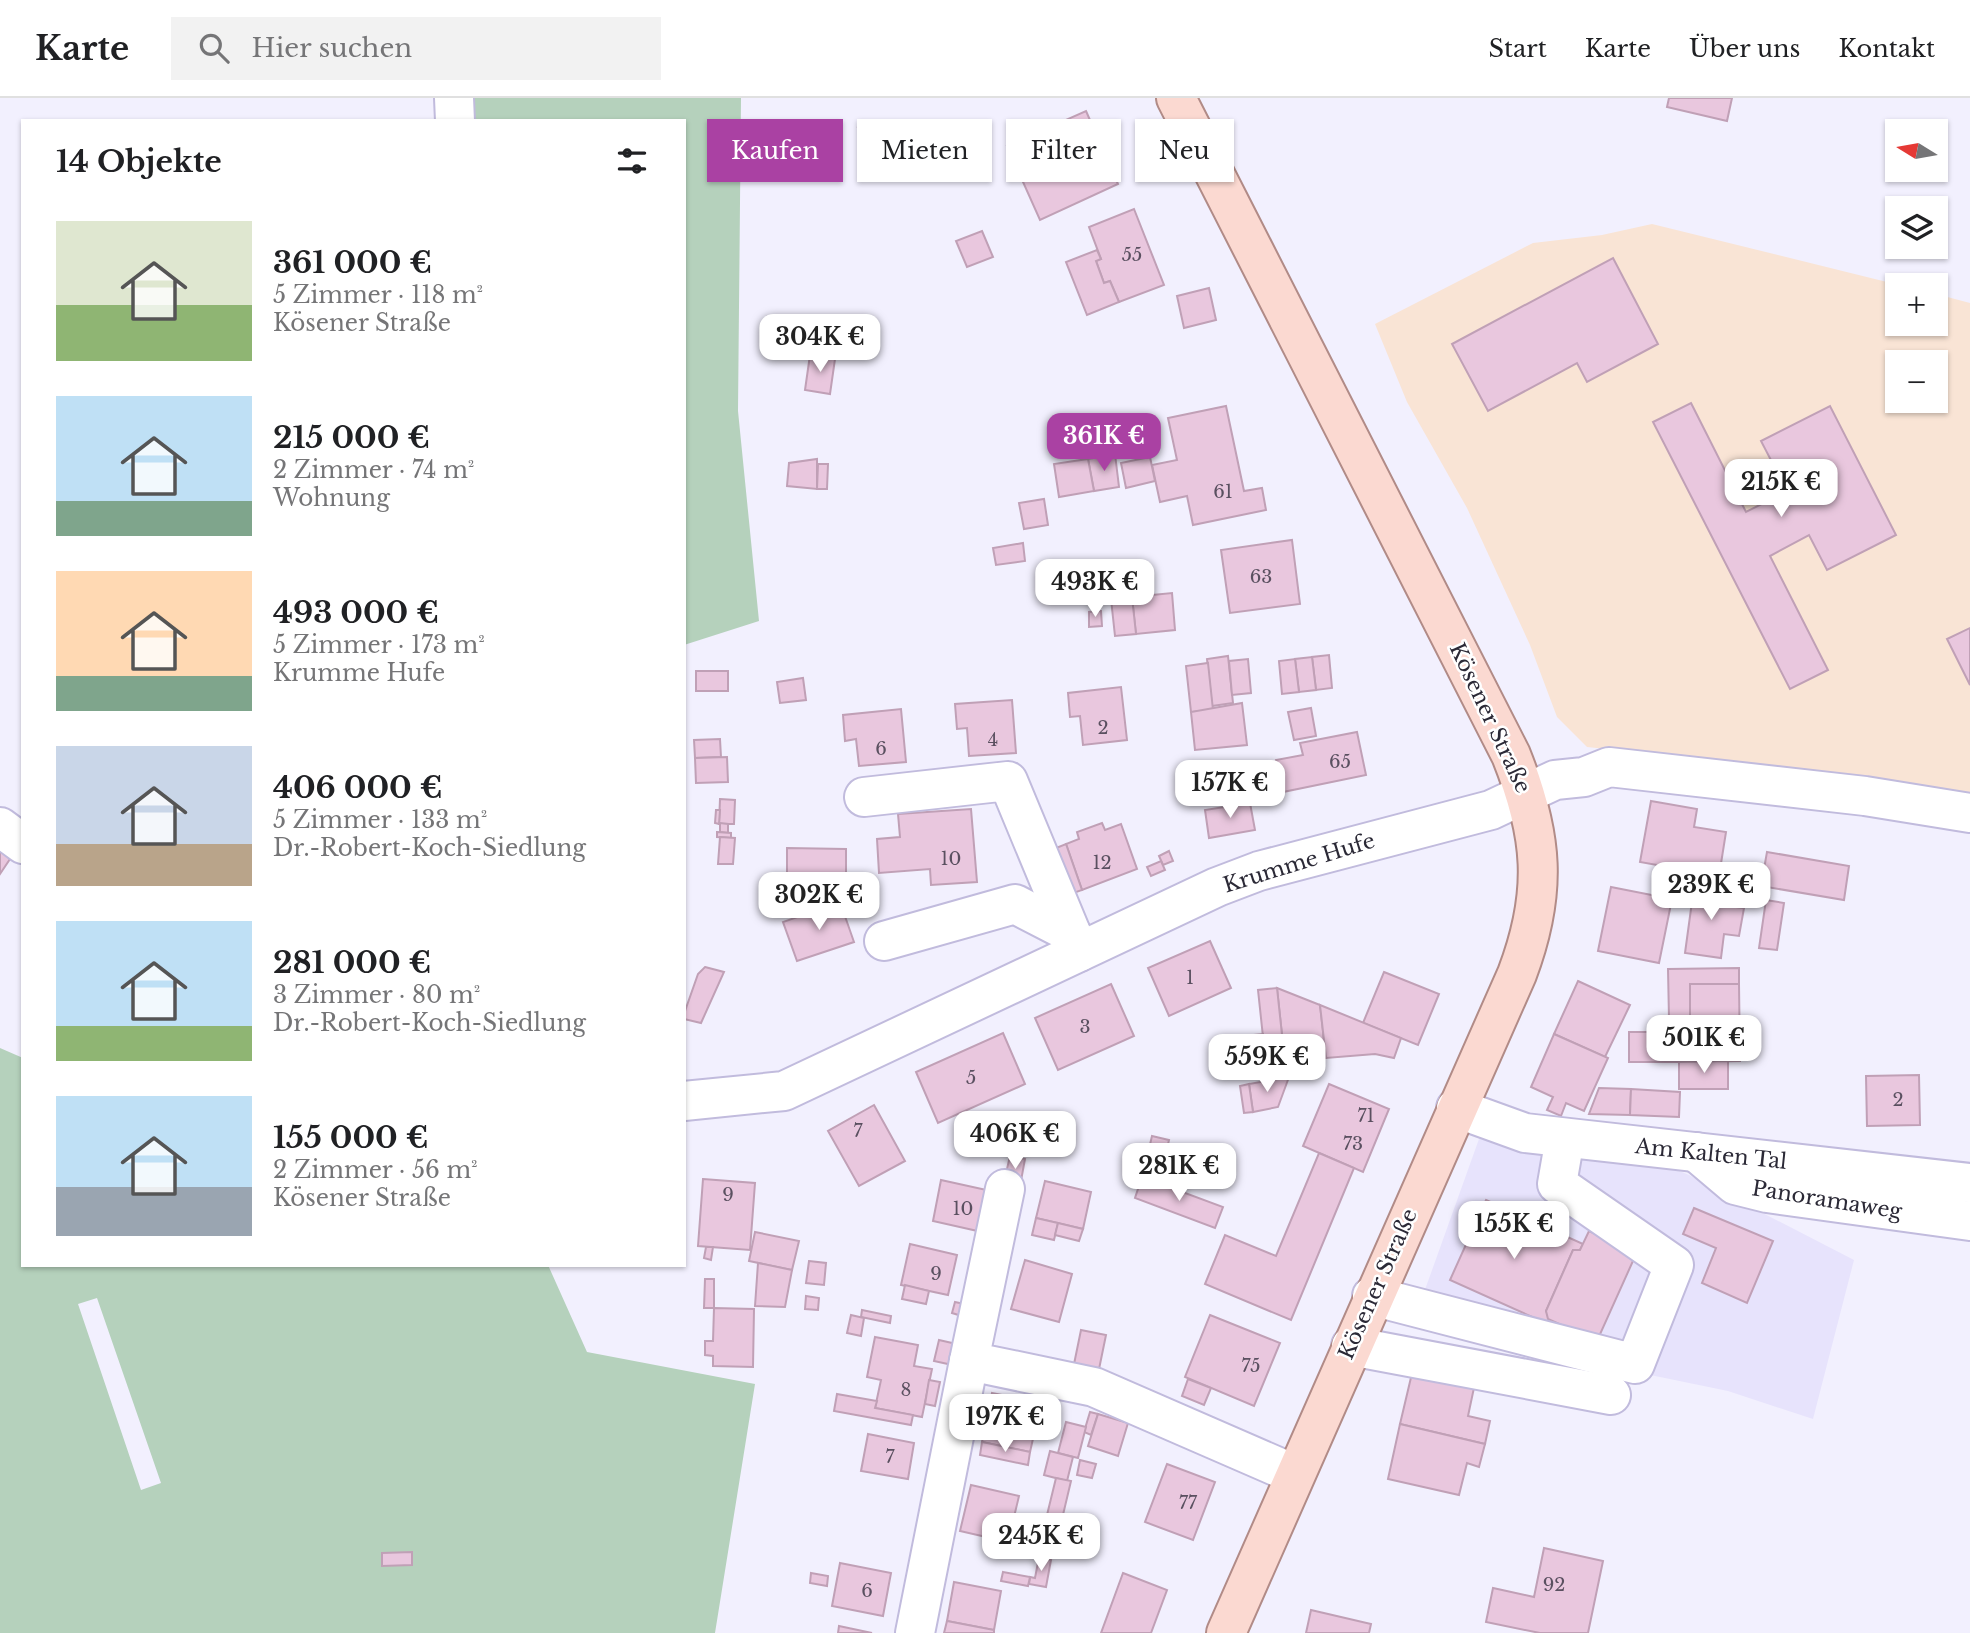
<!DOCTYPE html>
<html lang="de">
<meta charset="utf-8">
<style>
body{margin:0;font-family:"Libre Baskerville",serif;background:#f2f2f2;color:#202124;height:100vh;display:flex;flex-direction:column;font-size:26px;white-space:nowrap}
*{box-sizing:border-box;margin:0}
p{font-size:23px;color:#757577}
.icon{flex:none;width:38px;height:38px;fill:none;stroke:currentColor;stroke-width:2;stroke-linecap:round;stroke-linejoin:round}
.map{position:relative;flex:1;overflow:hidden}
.details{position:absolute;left:21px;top:21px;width:665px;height:1148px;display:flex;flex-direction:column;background:#fff;border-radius:0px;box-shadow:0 2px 5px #0004}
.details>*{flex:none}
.hud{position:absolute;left:707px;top:21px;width:665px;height:63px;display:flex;gap:14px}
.needle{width:46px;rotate:281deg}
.controls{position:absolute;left:1885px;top:21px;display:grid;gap:14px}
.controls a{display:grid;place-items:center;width:63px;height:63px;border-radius:0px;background:#fff;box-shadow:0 2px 5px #0004;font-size:35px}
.price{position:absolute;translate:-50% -60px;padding:0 16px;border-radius:14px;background:#fff;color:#222;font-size:23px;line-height:46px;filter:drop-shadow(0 2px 4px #0008)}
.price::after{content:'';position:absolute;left:50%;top:42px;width:21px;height:16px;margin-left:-10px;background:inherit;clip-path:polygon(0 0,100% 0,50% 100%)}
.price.selected{background:#aa41a3;color:#fff}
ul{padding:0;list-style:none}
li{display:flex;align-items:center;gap:21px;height:175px;padding:0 35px}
li span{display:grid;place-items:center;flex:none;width:196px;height:140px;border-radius:0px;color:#555}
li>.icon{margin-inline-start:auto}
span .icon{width:84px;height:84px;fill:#fffc;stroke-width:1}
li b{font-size:30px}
h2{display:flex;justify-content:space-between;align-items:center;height:84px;padding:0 35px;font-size:30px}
.chip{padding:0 24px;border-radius:0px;background:#fff;box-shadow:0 2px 5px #0004;font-size:24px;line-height:63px}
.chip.selected{background:#aa41a3;color:#fff}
header{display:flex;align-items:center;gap:42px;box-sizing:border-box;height:98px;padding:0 35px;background:#fff;border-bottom:2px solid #e0e0e0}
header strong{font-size:33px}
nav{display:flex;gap:38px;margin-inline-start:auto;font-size:24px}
.search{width:490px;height:63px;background:#f2f2f2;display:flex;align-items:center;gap:18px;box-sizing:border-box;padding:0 24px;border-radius:0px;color:#757577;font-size:26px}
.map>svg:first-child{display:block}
.built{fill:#e7e3fc}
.education{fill:#f9e4d5;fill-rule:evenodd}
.green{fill:#b5d1bc;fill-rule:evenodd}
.building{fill:#e9c7de;stroke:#c0a0b6;stroke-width:2}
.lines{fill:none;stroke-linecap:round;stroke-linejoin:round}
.minor-casing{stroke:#c1bbdd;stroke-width:42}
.major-casing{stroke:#b18b87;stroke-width:42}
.minor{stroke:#fff;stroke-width:38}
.major{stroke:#fbd9d1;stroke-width:38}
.labels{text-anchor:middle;stroke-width:5;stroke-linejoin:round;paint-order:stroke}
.number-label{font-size:18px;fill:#5a5060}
.street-label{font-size:21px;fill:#2b2936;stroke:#fff}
</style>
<header>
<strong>Karte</strong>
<div class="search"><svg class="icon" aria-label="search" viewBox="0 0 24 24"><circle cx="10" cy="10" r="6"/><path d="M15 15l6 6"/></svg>Hier suchen</div>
<nav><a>Start</a><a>Karte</a><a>Über uns</a><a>Kontakt</a></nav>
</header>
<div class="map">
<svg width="1970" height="1535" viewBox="0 0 1970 1535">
<rect width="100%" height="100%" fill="#f2f0fe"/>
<polygon class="built" points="1479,1041 1639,1056 1689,1077 1854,1162 1813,1321 1728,1293 1412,1228"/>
<path class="education" d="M1652 126 1899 187 1897 226H1936V196L1970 205V698L1788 670 1587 649 1557 619 1530 547 1467 410 1407 304 1375 226 1533 145 1602 137ZM1897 264H1936V303H1897Z"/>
<g class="green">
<polygon points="445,0 741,0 738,313 759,523 684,547 684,23 447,23"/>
<path d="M0 950 23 960V1167H548L587 1254 755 1286 715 1535H0ZM97 1200 161 1385 141 1392 78 1206Z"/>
</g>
<g class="building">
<polygon points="1669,0 1732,0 1727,23 1667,9"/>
<polygon points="1086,13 1118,86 1040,122 1007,48"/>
<polygon points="919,28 928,55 870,74 858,30 887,35"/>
<polygon points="969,52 977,71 955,80 947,61"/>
<polygon points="1134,111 1164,187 1119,204 1110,183 1104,185 1096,163 1101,161 1089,129"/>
<polygon points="982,133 993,159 967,169 956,143"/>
<polygon points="1097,152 1101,161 1096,163 1104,185 1110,183 1119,204 1087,217 1066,164"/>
<polygon points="1613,160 1658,246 1587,284 1577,265 1488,313 1452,246"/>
<polygon points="1209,190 1216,222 1184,230 1177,198"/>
<polygon points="767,219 785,222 783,241 764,239"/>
<polygon points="810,257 835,261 830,296 805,292"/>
<polygon points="1691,305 1746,414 1787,393 1761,343 1830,308 1896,437 1827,472 1809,437 1770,458 1828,572 1790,591 1653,324"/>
<polygon points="1226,308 1244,393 1262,390 1266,412 1193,427 1187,398 1160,404 1152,367 1177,362 1168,320"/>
<polygon points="1115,356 1119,389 1094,393 1088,361"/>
<polygon points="1150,359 1155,383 1126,390 1121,365"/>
<polygon points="817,361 817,391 787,388 789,365"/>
<polygon points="1088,361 1094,393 1059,399 1054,366"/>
<polygon points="818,366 828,366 827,391 817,391"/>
<polygon points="1044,401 1048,427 1024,431 1019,405"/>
<polygon points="1292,442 1300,506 1230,515 1221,452"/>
<polygon points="1023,445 1025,463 996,467 993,450"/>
<polygon points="1172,495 1175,532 1136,536 1132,499"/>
<polygon points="1132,499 1136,536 1115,538 1111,501"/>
<polygon points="1101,513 1102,528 1089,529 1089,514"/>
<polygon points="1970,530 1970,587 1947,541"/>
<polygon points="1329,557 1332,590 1316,592 1312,559"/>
<polygon points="1228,558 1233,605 1212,608 1207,561"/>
<polygon points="1312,559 1316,592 1299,594 1295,561"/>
<polygon points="1248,561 1251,595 1232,597 1229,563"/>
<polygon points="1295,561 1299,594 1282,596 1279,563"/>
<polygon points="1208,565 1213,612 1191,614 1186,568"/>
<rect x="696" y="573" width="32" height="20"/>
<polygon points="803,580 806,602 780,605 777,584"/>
<polygon points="1121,589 1127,642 1083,647 1080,618 1070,619 1068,595"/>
<polygon points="1012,602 1016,655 969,658 967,630 957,631 955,606"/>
<polygon points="1242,605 1247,647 1195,652 1191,614"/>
<polygon points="1311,610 1316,638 1294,642 1288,614"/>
<polygon points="901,611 906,664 859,668 856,641 845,643 843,617"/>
<polygon points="1357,634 1366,677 1283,694 1276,662 1303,657 1300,645"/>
<polygon points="720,641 721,659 695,660 694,642"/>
<polygon points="727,659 728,684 696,685 695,660"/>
<polygon points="720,701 735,702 734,726 719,726"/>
<polygon points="1651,703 1697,711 1694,729 1726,734 1719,778 1640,764"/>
<polygon points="1250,705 1255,732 1209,740 1205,712"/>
<polygon points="971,711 977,784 931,787 930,771 879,775 877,741 900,739 898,716"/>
<polygon points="716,712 720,712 719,726 715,725"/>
<polygon points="720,725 728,726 728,735 720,734"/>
<polygon points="1102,725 1105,732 1121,726 1137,771 1082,792 1066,746 1079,741 1077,734"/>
<polygon points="717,734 731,735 731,740 717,739"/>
<polygon points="720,739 735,740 733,766 718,766"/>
<polygon points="1066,746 1082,792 1068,797 1051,752"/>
<polygon points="0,750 12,758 0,776"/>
<polygon points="787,750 846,751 846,793 787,792"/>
<polygon points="1169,753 1173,763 1163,767 1159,758"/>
<polygon points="1767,754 1849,768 1844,802 1761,788"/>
<polygon points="1161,763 1165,772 1151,778 1147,769"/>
<polygon points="1611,789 1672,801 1659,865 1598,853"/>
<polygon points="1694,789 1729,794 1727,808 1744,810 1739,838 1724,836 1721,860 1685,855"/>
<polygon points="794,792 832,792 835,806 795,820"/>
<polygon points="1766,802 1784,805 1777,852 1759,850"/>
<polygon points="840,804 854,844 797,863 783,824"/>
<polygon points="1210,843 1231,890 1169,918 1148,870"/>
<polygon points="705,869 724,874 701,925 684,921 684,916 698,876"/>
<polygon points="1739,870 1739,886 1690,886 1690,921 1669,921 1668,871"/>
<polygon points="1384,874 1439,896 1418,947 1363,925"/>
<polygon points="1578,883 1630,907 1605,959 1554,936"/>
<polygon points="1111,886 1134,938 1058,972 1035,920"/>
<polygon points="1690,886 1739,886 1740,963 1691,964 1690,946 1669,946 1669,921 1690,921"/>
<polygon points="1277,890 1320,907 1326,960 1285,965"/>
<polygon points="1277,890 1285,965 1266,967 1258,892"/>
<polygon points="1320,907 1401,940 1394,960 1375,956 1326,960"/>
<rect x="1629" y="934" width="35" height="30"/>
<polygon points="1003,935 1025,986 938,1025 916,974"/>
<polygon points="1263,936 1266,967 1247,969 1244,938"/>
<polygon points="1554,936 1608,960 1584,1013 1566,1005 1561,1018 1547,1012 1553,999 1531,989"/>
<polygon points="1664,946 1690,946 1691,964 1664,964"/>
<polygon points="1728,963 1728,991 1679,991 1679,964"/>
<polygon points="1919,977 1920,1027 1867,1028 1866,978"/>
<polygon points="1289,979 1278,1009 1253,1014 1249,986"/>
<polygon points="1249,986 1253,1014 1244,1015 1240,988"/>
<polygon points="1329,986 1389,1011 1363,1074 1303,1048"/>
<polygon points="1599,990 1631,991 1630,1017 1589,1016"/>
<polygon points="1631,991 1680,994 1679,1019 1630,1017"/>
<polygon points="874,1007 905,1063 859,1088 828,1033"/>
<polygon points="1152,1038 1169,1042 1162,1072 1145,1068"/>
<polygon points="1319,1055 1354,1070 1291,1222 1205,1186 1225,1137 1276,1158"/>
<polygon points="1010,1058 1025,1061 1020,1088 1004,1084"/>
<polygon points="1142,1079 1223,1109 1215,1130 1135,1100"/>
<polygon points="703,1081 755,1085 750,1152 698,1148"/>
<polygon points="941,1082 991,1093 982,1134 933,1123"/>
<polygon points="1045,1083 1091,1094 1083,1131 1036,1120"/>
<polygon points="1486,1102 1583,1146 1580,1152 1573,1152 1546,1213 1552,1223 1550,1227 1450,1182"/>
<polygon points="1694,1110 1773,1143 1747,1205 1702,1185 1716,1150 1683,1136"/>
<polygon points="1036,1120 1058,1125 1054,1142 1032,1137"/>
<polygon points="1058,1125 1083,1131 1079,1143 1055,1137"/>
<polygon points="1589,1133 1637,1154 1597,1243 1548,1221 1546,1213 1573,1152 1580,1152"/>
<polygon points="755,1134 799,1143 792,1172 749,1163"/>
<polygon points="910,1146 957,1157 948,1197 901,1187"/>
<polygon points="706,1149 713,1149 711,1162 704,1160"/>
<polygon points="1025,1162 1072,1176 1059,1224 1011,1211"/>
<polygon points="809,1163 826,1165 824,1187 806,1185"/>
<polygon points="758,1165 792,1172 785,1209 755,1208"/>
<polygon points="705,1181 714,1181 714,1210 704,1210"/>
<polygon points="905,1187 929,1193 926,1206 902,1201"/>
<polygon points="806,1198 819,1200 818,1212 805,1211"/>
<polygon points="955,1204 969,1207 965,1219 952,1215"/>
<polygon points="714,1210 754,1211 753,1269 713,1268 713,1258 705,1257 705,1243 713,1243"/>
<polygon points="862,1212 891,1218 890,1225 861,1219"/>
<polygon points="851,1217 864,1220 861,1238 847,1235"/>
<polygon points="1210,1217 1280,1245 1254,1308 1185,1279"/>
<polygon points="1081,1232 1106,1237 1098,1276 1073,1271"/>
<polygon points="875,1239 918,1247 914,1268 932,1271 922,1319 875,1310 881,1282 867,1279"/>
<polygon points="939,1242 961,1247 957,1268 934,1263"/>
<polygon points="1413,1271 1475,1285 1468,1318 1490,1323 1485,1346 1400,1326"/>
<polygon points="1188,1281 1211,1290 1204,1307 1182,1298"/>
<polygon points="929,1282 940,1284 935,1308 925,1306"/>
<polygon points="992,1295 1041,1305 1030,1354 982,1344"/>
<polygon points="837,1296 877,1303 875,1310 913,1317 911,1327 834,1313"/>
<polygon points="1090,1314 1098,1316 1091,1337 1084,1334"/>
<polygon points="1098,1316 1128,1325 1118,1358 1088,1348"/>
<polygon points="1066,1324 1086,1329 1078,1360 1058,1355"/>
<polygon points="1400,1326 1485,1346 1479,1369 1467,1365 1459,1397 1388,1381"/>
<polygon points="868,1336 914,1345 908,1381 861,1373"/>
<polygon points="982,1344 1030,1354 1028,1367 980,1357"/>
<polygon points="1050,1353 1073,1359 1067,1383 1044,1377"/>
<polygon points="1080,1362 1096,1366 1092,1380 1077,1377"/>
<polygon points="1167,1366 1215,1384 1193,1442 1145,1424"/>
<polygon points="1056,1380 1071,1383 1062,1421 1047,1417"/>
<polygon points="971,1387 1019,1398 1008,1444 960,1433"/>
<polygon points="1544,1450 1603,1463 1588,1535 1540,1535 1486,1524 1493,1490 1534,1499"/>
<polygon points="412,1454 412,1467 382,1468 382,1455"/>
<polygon points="1039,1459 1051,1462 1046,1489 1029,1486 1030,1479 1035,1480"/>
<polygon points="840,1465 891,1475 883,1518 832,1508"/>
<polygon points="1003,1474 1030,1479 1028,1488 1001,1483"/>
<polygon points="811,1475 828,1478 827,1488 810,1485"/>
<polygon points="1123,1475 1167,1492 1151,1535 1101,1535"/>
<polygon points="954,1484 1001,1493 994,1532 947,1523"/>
<polygon points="1311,1512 1371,1526 1369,1535 1306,1535"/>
<polygon points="947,1523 994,1532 994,1535 944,1535"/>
<polygon points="839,1528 872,1535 838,1535"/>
</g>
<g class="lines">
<defs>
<g id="minor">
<polyline points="454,0 455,23"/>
<polyline points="864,699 1008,683 1079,854"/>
<polyline points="0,729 23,746"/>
<polyline points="884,843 1015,806 1071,835"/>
<polyline points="684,1003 784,993 1217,789 1259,773 1491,712 1555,682 1584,679 1609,669 1865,698 1970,715"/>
<polyline points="1456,1010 1525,1035 1970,1085"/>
<polyline points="1696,1054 1735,1087 1767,1095 1970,1123"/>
<polyline points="1005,1091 969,1263 1094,1289 1294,1376"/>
<polyline points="1372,1198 1635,1266 1674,1167 1557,1086 1565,1040"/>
<polyline points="1351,1248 1611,1297"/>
<polyline points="915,1535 969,1263"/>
</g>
<path id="major" d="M1176 0 1511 657C1543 737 1548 794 1517 876L1226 1535"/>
</defs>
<use href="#minor" class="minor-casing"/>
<use href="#major" class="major-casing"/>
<use href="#minor" class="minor"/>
<use href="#major" class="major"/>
</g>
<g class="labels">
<g class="number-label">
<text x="1132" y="163">55</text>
<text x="1223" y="400">61</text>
<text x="1261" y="485">63</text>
<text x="1103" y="636">2</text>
<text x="993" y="648">4</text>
<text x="881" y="657">6</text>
<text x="1340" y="670">65</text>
<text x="951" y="767">10</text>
<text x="1102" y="771">12</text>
<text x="1190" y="886">1</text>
<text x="1085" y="935">3</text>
<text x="971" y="986">5</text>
<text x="1898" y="1008">2</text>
<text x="1366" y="1024">71</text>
<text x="858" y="1039">7</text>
<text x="1353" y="1052">73</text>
<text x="728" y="1103">9</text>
<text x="963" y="1117">10</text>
<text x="936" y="1182">9</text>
<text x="1251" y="1274">75</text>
<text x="906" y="1298">8</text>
<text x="890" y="1365">7</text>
<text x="1188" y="1411">77</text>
<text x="1554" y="1493">92</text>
<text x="867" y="1499">6</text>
</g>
<g class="street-label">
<text transform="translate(1490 620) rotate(65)" y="7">Kösener Straße</text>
<text transform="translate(1299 765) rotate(-17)" y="7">Krumme Hufe</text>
<text transform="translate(1711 1056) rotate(6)" y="7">Am Kalten Tal</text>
<text transform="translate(1827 1102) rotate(9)" y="7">Panoramaweg</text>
<text transform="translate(1378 1186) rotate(-66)" y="7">Kösener Straße</text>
</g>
</g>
</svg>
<div class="controls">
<a><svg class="needle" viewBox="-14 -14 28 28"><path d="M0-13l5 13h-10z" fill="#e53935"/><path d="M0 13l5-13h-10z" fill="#757577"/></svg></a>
<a><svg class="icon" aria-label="layers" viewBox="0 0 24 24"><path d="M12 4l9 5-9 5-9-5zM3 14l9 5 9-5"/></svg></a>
<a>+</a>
<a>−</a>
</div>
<b class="price" style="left:820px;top:276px">304K €</b>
<b class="price selected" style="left:1104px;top:375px">361K €</b>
<b class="price" style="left:1781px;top:421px">215K €</b>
<b class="price" style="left:1095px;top:521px">493K €</b>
<b class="price" style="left:1230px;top:722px">157K €</b>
<b class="price" style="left:1711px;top:824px">239K €</b>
<b class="price" style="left:819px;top:834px">302K €</b>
<b class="price" style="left:1704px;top:977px">501K €</b>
<b class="price" style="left:1267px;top:996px">559K €</b>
<b class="price" style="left:1015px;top:1073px">406K €</b>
<b class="price" style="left:1179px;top:1105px">281K €</b>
<b class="price" style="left:1514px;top:1163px">155K €</b>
<b class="price" style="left:1005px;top:1356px">197K €</b>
<b class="price" style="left:1041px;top:1475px">245K €</b>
<div class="hud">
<a class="chip selected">Kaufen</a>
<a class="chip">Mieten</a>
<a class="chip">Filter</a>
<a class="chip">Neu</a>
</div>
<section class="details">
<h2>14 Objekte<svg class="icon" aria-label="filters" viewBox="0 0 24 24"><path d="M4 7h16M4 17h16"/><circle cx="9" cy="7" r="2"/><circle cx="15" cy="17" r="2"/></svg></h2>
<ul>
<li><span style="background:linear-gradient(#dfe7d0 60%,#8fb573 0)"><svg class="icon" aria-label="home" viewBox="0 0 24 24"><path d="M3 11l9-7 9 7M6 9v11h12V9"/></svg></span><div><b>361 000 €</b><p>5 Zimmer · 118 m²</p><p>Kösener Straße</p></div></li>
<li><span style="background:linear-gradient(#bfe0f5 75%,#7fa58c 0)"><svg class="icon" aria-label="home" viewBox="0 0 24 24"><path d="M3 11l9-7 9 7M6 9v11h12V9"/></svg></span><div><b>215 000 €</b><p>2 Zimmer · 74 m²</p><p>Wohnung</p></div></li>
<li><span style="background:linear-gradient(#ffd9b3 75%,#7fa58c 0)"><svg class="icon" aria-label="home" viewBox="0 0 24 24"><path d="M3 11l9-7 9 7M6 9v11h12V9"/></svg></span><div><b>493 000 €</b><p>5 Zimmer · 173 m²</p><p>Krumme Hufe</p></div></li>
<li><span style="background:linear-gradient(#c9d6e8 70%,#b9a48a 0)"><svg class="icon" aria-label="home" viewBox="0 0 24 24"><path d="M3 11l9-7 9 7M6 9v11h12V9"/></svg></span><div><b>406 000 €</b><p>5 Zimmer · 133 m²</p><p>Dr.-Robert-Koch-Siedlung</p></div></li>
<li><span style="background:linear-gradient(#bfe0f5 75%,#8fb573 0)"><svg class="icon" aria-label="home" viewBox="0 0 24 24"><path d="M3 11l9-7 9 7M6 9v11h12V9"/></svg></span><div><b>281 000 €</b><p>3 Zimmer · 80 m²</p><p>Dr.-Robert-Koch-Siedlung</p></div></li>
<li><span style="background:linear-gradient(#bfe0f5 65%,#9aa5b1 0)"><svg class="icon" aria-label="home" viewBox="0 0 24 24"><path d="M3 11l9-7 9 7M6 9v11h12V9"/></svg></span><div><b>155 000 €</b><p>2 Zimmer · 56 m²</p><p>Kösener Straße</p></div></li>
</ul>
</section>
</div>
